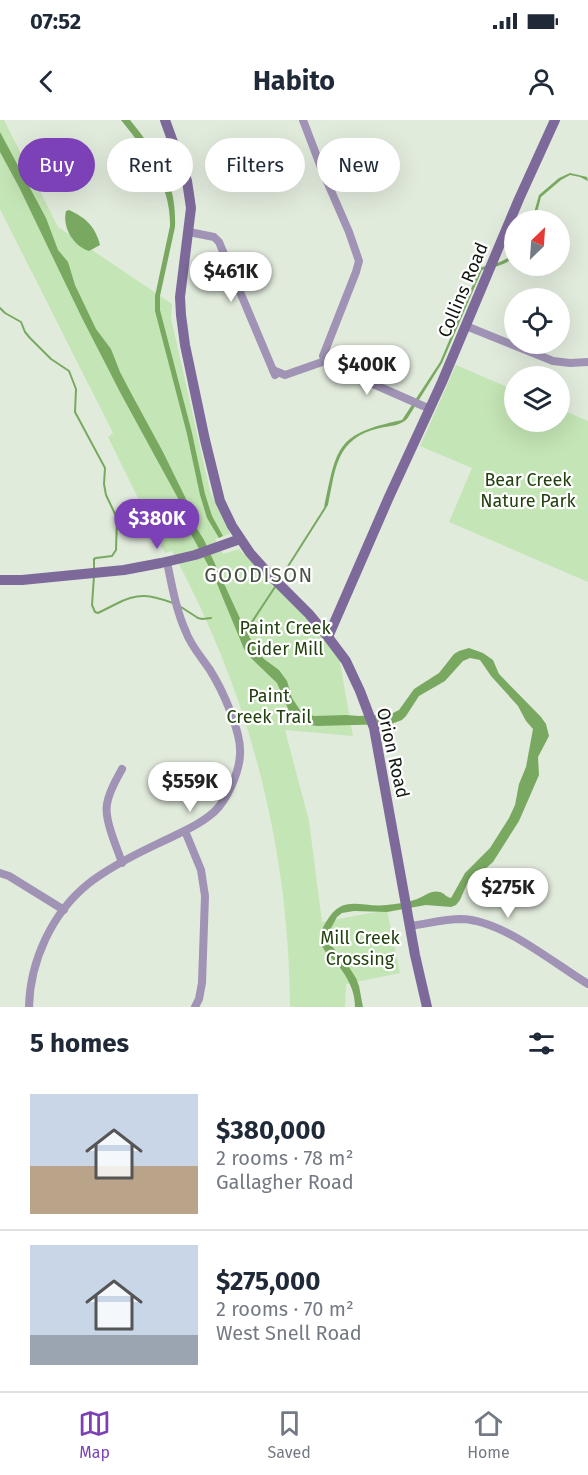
<!DOCTYPE html>
<meta charset="utf-8">
<style>
body{margin:0;font-family:"Fira Sans",sans-serif;background:#f2f2f3;color:#1f2937;height:100vh;display:flex;flex-direction:column;font-size:22px;white-space:nowrap}
*{box-sizing:border-box;margin:0}
p{font-size:20px;color:#747a83}
.icon{flex:none;width:33px;height:33px;fill:none;stroke:currentColor;stroke-width:2;stroke-linecap:round;stroke-linejoin:round}
.map{position:relative;height:887px;overflow:hidden}
.details{display:flex;flex-direction:column;background:#fff;flex:1}
.details>*{flex:none}
.hud{position:absolute;left:18px;top:18px;width:552px;height:54px;display:flex;gap:12px}
.needle{width:39px;rotate:25deg}
.buttons{position:absolute;left:504px;top:90px;display:grid;gap:12px}
.buttons a{display:grid;place-items:center;width:66px;height:66px;border-radius:50%;background:#fff;box-shadow:0 6px 24px #0002;font-size:30px}
.price{position:absolute;translate:-50% -51px;padding:0 14px;border-radius:21px;background:#fff;color:#222;font-size:20px;line-height:39px;filter:drop-shadow(0 2px 3px #0008)}
.price::after{content:'';position:absolute;left:50%;top:36px;width:18px;height:14px;margin-left:-9px;background:inherit;clip-path:polygon(0 0,100% 0,50% 100%)}
.price.active{background:#7c41b7;color:#fff}
ul{padding:0;list-style:none}
li{display:flex;align-items:center;gap:18px;height:150px;padding:0 30px}
li+li{border-top:2px solid #e0e1e3}
li span{display:grid;place-items:center;flex:none;width:168px;height:120px;border-radius:0px;color:#555}
li>.icon{margin-inline-start:auto}
span .icon{width:72px;height:72px;fill:#fffc;stroke-width:1}
li b{font-size:26px}
h2{display:flex;justify-content:space-between;align-items:center;height:72px;padding:0 30px;font-size:26px}
.tag{padding:0 21px;border-radius:27px;background:#fff;box-shadow:0 6px 24px #0002;font-size:21px;line-height:54px}
.tag.active{background:#7c41b7;color:#fff}
.status{display:flex;justify-content:space-between;align-items:center;height:42px;padding:0 30px;background:#fff;direction:ltr}
.status svg{height:16px;fill:currentColor}
header{display:flex;justify-content:space-between;align-items:center;height:78px;padding:0 30px;background:#fff;font-size:27px;font-weight:700}
.menu{display:flex;justify-content:space-around;align-items:center;height:84px;border-top:2px solid #e0e1e3;background:#fff;font-size:16px;color:#747a83}
.menu a{display:grid;justify-items:center;gap:3px}
.menu .active{color:#7c41b7}
.map>svg:first-child{display:block}
.green{fill:#c4e5b5}
.water{fill:#79a961}
.lines{fill:none;stroke-linecap:round;stroke-linejoin:round}
.stream{stroke:#79a961;stroke-width:2}
.street{stroke:#a093b5;stroke-width:8}
.secondary{stroke:#7e6a9a;stroke-width:10}
.labels{text-anchor:middle;stroke-width:4.5;stroke-linejoin:round;paint-order:stroke}
.street-label{font-size:18px;fill:#111510;stroke:#fff}
.park-label{font-size:18px;fill:#22410e;stroke:#fff}
.neighbourhood-label{font-size:20px;letter-spacing:1.5px;fill:#485145;stroke:#fff}
</style>
<div class="status"><b>07:52</b><svg viewBox="0 0 49 12"><path d="M0 12V9h3v3zM5 12V6h3v6zM10 12V3h3v9zM15 12V0h3v12zM26 1h20v11H26zM47 4h2v5h-2z"/></svg></div>
<header><svg class="icon" aria-label="back" viewBox="0 0 24 24"><path d="M15 5l-7 7 7 7"/></svg>Habito<svg class="icon" aria-label="person" viewBox="0 0 24 24"><circle cx="12" cy="8" r="4"/><path d="M4 21q1-7 8-7t8 7"/></svg></header>
<div class="map">
<svg width="588" height="887" viewBox="0 0 588 887">
<rect width="100%" height="100%" fill="#e1ebdc"/>
<g class="green">
<path d="M0 0H4L58 107 172 184 171 198 210 371 230 414 215 419 223 434 239 429 307 499 339 537 353 616 285 610 309 701 322 802 387 790 400 853 346 864 345 887H290C289 725 249 573 172 431L165 433 108 317 113 313 0 89Z"/>
<polygon points="456,245 514,270 514,302 560,302 560,289 588,301 588,462 449,402 472,348 420,326"/>
</g>
<g class="water">
<path d="M121 0H130C157 34 177 60 175 107L160 176V190L192 313 205 374 212 396 223 416 219 418 207 398 200 375 187 314 155 191V176L170 106C171 64 146 31 121 0Z"/>
<path d="M0 12 46 98 58 130 68 142 75 165 96 209 111 229 120 252 131 273 163 332 187 381 196 407 204 420 243 505 257 531 264 539 279 550 287 561 292 578 300 590 314 596 346 595 359 596 391 594 399 590 414 569 439 553 454 534 459 531 469 528 483 533 493 540 499 554 541 597 546 604 549 616 538 637 539 655 519 701 493 742 484 750 469 759 460 780 456 785 451 787 426 785 387 792 354 791 342 793 337 797 330 810 328 819 330 824 347 844 356 858 359 866 363 887H355C355 871 348 858 338 845 332 838 321 830 320 819 320 813 323 807 326 802 343 773 360 788 387 785 395 784 406 783 414 780 422 778 431 769 440 772 444 773 446 777 451 778L465 753 490 728 509 698 515 685 519 664 526 647 533 609 526 601 518 586 491 556 480 540 470 538 463 541 445 561 419 576 406 596 402 600 391 604 317 606 305 604 295 598 289 591 277 563 252 539 244 529 213 454 187 407 180 382 121 274 82 198 19 67 0 32Z"/>
<polygon points="570,53 587,57 588,61 580,57 570,55 561,60 541,77 535,100 532,100 539,75 559,58"/>
<path d="M69 90C86 98 95 106 100 125L89 131C73 126 62 107 66 91Z"/>
<path d="M514 133V137C505 145 495 147 482 150L442 243 407 299C400 306 389 306 380 308 336 318 336 347 328 385L326 388H324C337 326 336 314 402 300L404 297 440 242 480 148 482 147C495 144 504 142 514 133Z"/>
</g>
<g class="lines">
<g class="stream">
<polyline points="0,188 5,193 21,202 25,212 30,218 51,239 69,251 76,269 75,292 105,348 104,364 106,375 117,398 116,430 112,436 96,438 94,439 94,450"/>
<path d="M94 456 92 485 95 492 98 493C104 490 110 487 116 484 138 472 151 475 173 483"/>
<polyline points="280,459 325,388"/>
<polyline points="181,487 198,498 202,499 211,498"/>
<polyline points="246,511 275,467"/>
</g>
<g class="street">
<polyline points="303,0 322,50 349,112 359,141 356,152 323,236 325,241"/>
<polyline points="189,112 214,117 219,122 275,255"/>
<polyline points="466,206 553,241 570,243 588,242"/>
<polyline points="325,241 332,246 430,289"/>
<polyline points="273,250 285,255 325,241"/>
<polyline points="185,711 201,750 205,776 202,863 199,879 195,887"/>
<path d="M122 743C117 727 104 700 107 684 109 671 116 660 122 649"/>
<polyline points="0,753 9,756 64,790"/>
<path d="M410 806C426 804 444 799 461 799 503 800 553 843 588 864"/>
<path d="M29 887C30 841 52 793 88 764 108 748 132 736 155 725 175 715 197 707 214 692 227 680 239 653 240 635 242 612 222 569 210 550 202 538 191 526 186 512 176 490 172 466 167 442"/>
</g>
<g class="secondary">
<polyline points="165,0 187,61 191,88 180,177 181,195 185,225 205,320 220,381 232,406 250,433 268,453 309,494 328,517 346,541 360,571 374,608 415,835 427,887"/>
<polyline points="0,460 22,460 124,450 161,443 195,435 240,419"/>
<polyline points="328,517 389,377 442,262 519,79 555,0"/>
</g>
</g>
<g class="labels">
<g class="street-label">
<text transform="translate(463 170) rotate(-67)" y="6">Collins Road</text>
<text transform="translate(393 633) rotate(77)" y="6">Orion Road</text>
</g>
<g class="park-label">
<text x="528" y="366">Bear Creek<tspan x="528" dy="21">Nature Park</tspan></text>
<text x="285" y="514">Paint Creek<tspan x="285" dy="21">Cider Mill</tspan></text>
<text x="269" y="582">Paint<tspan x="269" dy="21">Creek Trail</tspan></text>
<text x="360" y="824">Mill Creek<tspan x="360" dy="21">Crossing</tspan></text>
</g>
<g class="neighbourhood-label">
<text x="259" y="462">GOODISON</text>
</g>
</g>
</svg>
<div class="buttons">
<a><svg class="needle" viewBox="-14 -14 28 28"><path d="M0-13l5 13h-10z" fill="#e53935"/><path d="M0 13l5-13h-10z" fill="#747a83"/></svg></a>
<a><svg class="icon" aria-label="locate" viewBox="0 0 24 24"><circle cx="12" cy="12" r="6"/><path d="M12 2v4M12 18v4M2 12h4M18 12h4"/></svg></a>
<a><svg class="icon" aria-label="layers" viewBox="0 0 24 24"><path d="M12 4l9 5-9 5-9-5zM3 14l9 5 9-5"/></svg></a>
</div>
<b class="price" style="left:231px;top:183px">$461K</b>
<b class="price" style="left:367px;top:276px">$400K</b>
<b class="price active" style="left:157px;top:430px">$380K</b>
<b class="price" style="left:190px;top:693px">$559K</b>
<b class="price" style="left:508px;top:799px">$275K</b>
<div class="hud">
<a class="tag active">Buy</a>
<a class="tag">Rent</a>
<a class="tag">Filters</a>
<a class="tag">New</a>
</div>
</div>
<section class="details">
<h2>5 homes<svg class="icon" aria-label="filters" viewBox="0 0 24 24"><path d="M4 7h16M4 17h16"/><circle cx="9" cy="7" r="2"/><circle cx="15" cy="17" r="2"/></svg></h2>
<ul>
<li><span style="background:linear-gradient(#c9d6e8 60%,#b9a48a 0)"><svg class="icon" aria-label="home" viewBox="0 0 24 24"><path d="M3 11l9-7 9 7M6 9v11h12V9"/></svg></span><div><b>$380,000</b><p>2 rooms · 78 m²</p><p>Gallagher Road</p></div></li>
<li><span style="background:linear-gradient(#c9d6e8 75%,#9aa5b1 0)"><svg class="icon" aria-label="home" viewBox="0 0 24 24"><path d="M3 11l9-7 9 7M6 9v11h12V9"/></svg></span><div><b>$275,000</b><p>2 rooms · 70 m²</p><p>West Snell Road</p></div></li>
</ul>
</section>
<nav class="menu">
<a class="active"><svg class="icon" aria-label="map" viewBox="0 0 24 24"><path d="M3 6l6-2 6 2 6-2v14l-6 2-6-2-6 2zM9 4v14M15 6v14"/></svg>Map</a>
<a><svg class="icon" aria-label="saved" viewBox="0 0 24 24"><path d="M7 4h10v16l-5-4-5 4z"/></svg>Saved</a>
<a><svg class="icon" aria-label="home" viewBox="0 0 24 24"><path d="M3 11l9-7 9 7M6 9v11h12V9"/></svg>Home</a>
</nav>
